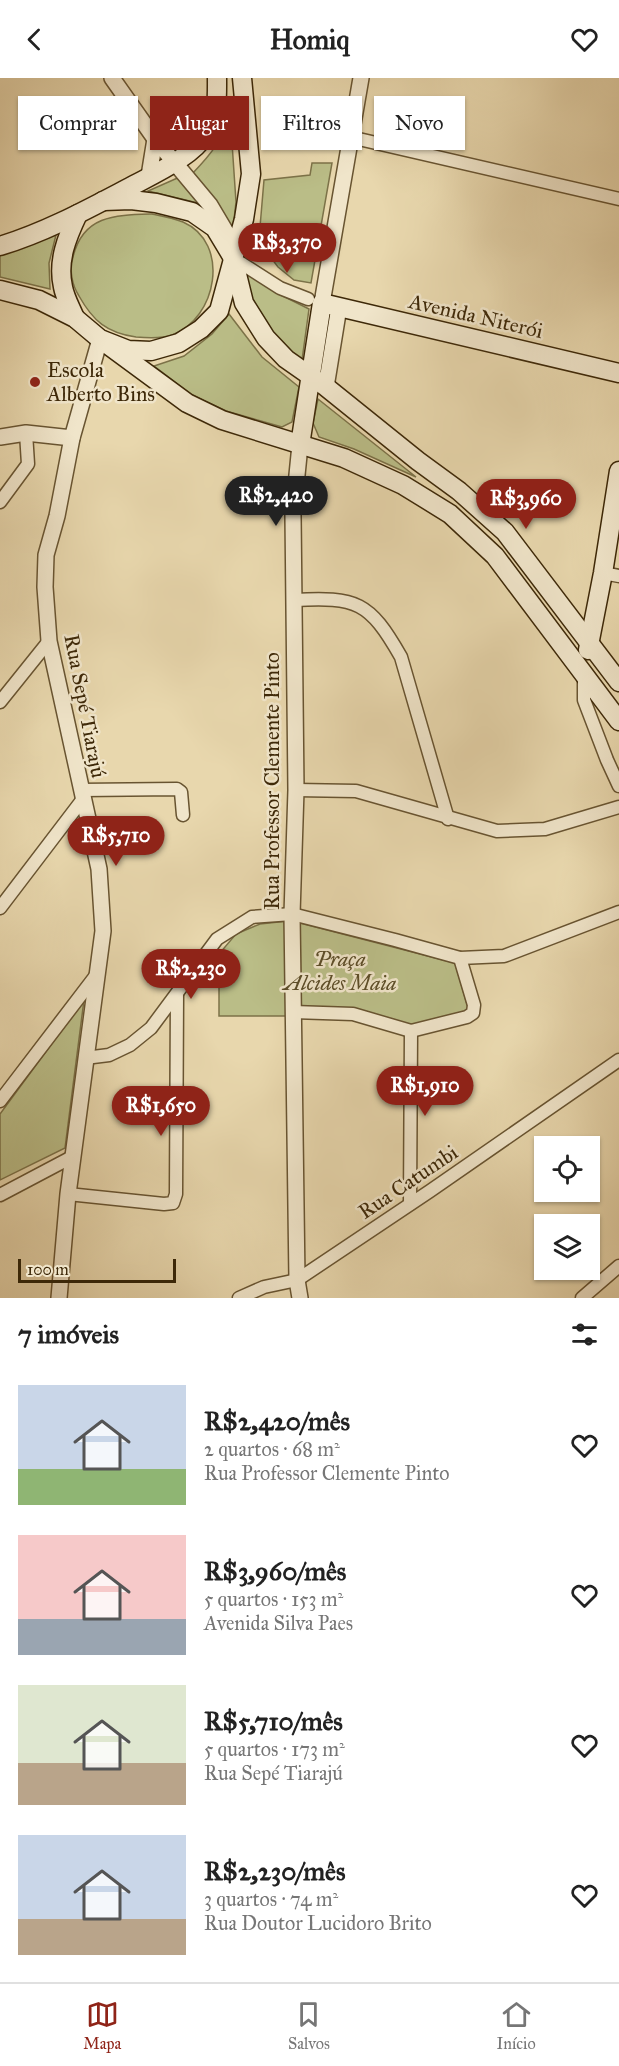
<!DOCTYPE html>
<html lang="pt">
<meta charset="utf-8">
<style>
body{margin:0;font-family:"IM FELL Great Primer",serif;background:#f6f6f6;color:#222;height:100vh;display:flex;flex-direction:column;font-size:22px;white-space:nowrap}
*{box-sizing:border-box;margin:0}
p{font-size:20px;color:#767676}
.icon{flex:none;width:33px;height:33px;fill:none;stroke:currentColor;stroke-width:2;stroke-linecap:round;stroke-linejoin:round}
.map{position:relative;height:1220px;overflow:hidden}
.drawer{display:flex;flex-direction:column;background:#fff;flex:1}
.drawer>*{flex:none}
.top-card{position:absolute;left:18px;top:18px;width:584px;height:54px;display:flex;gap:12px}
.buttons{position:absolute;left:534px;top:1058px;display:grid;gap:12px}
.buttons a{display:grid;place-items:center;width:66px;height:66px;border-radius:0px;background:#fff;box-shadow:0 2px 4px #0004;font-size:30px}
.scale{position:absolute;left:18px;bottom:15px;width:158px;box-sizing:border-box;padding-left:6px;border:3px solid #3d2808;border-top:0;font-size:16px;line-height:21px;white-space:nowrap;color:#3d2808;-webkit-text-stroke:4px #f0e5ca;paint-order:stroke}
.price{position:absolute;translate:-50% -51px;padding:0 14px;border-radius:21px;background:#8f2418;color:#fff;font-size:20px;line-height:39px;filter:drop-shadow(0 2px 3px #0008)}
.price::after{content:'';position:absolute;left:50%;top:36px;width:18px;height:14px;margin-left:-9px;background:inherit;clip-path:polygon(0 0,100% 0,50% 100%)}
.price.on{background:#222;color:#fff}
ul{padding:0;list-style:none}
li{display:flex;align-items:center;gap:18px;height:150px;padding:0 18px}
li span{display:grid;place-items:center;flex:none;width:168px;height:120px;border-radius:0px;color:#555}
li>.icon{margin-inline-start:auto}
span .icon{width:72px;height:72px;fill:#fffc;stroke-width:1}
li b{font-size:26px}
h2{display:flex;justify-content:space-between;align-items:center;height:72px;padding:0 18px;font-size:26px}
.tag{padding:0 21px;border-radius:0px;background:#fff;box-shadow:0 2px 4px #0004;font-size:21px;line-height:54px}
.tag.on{background:#8f2418;color:#fff}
header{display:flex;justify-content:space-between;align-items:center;height:78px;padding:0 18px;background:#fff;font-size:27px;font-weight:700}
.menu{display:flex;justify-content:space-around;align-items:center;height:84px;border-top:2px solid #e0e0e0;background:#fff;font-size:16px;color:#767676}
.menu a{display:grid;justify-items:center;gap:3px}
.menu .on{color:#8f2418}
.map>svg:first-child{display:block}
.green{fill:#babd87;stroke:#7c7248;stroke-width:1.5}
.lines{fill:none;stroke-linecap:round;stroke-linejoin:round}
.minor-casing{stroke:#685431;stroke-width:15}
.tertiary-casing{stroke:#685431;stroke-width:18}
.secondary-casing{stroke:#3d2808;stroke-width:21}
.minor{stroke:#f0e5ca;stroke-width:12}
.tertiary{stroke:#f0e5ca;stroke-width:15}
.secondary{stroke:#f0e5ca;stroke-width:18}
.poi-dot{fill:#8f2418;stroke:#f0e5ca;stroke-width:2}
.labels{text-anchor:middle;stroke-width:5;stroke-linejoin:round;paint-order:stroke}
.street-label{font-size:21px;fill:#3d2808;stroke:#f0e5ca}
.poi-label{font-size:21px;fill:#3d2808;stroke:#f0e5ca;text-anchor:start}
.park-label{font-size:21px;font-style:italic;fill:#5c4d28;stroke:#f0e5ca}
</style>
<header><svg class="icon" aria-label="back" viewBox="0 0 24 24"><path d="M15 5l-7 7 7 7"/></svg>Homiq<svg class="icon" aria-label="heart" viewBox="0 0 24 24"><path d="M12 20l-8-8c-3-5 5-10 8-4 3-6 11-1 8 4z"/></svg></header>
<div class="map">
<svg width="619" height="1220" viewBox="0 0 619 1220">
<rect width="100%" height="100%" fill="#e8d7ad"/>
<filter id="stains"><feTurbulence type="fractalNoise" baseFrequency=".00333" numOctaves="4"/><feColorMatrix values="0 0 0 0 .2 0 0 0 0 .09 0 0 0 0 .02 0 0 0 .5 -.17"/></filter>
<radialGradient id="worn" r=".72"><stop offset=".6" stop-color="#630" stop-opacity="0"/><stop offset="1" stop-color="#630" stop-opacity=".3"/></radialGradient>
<g class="green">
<path d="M230 35 236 124 233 150 192 96C213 74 221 64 230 35Z"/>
<polygon points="312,85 332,85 311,205 294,202 278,189 262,168 260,149 264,102 310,97"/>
<polygon points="182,98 202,126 148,113"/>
<path d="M152 136C162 138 173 140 183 144 231 165 217 241 172 257 161 261 147 260 136 259 107 255 93 243 79 218 72 207 69 192 73 179 83 137 115 137 152 136Z"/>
<polygon points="56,157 49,185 50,211 0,199 0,177"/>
<polygon points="246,191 277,215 309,231 302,282 272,258 247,219"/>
<polygon points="229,236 262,279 299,309 292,344 282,349 226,333 192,317 154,288 184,278 212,256"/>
<polygon points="318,321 416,399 354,371 319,359 313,345"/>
<polygon points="288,843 288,938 219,938 219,876 236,856 260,846"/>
<polygon points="300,845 455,885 469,933 410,947 348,930 301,930"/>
<polygon points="84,922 65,1070 0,1102 0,1036"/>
</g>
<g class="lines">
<defs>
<g id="minor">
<polyline points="350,59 619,121"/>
<polyline points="233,180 280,210 308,221"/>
<polyline points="0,424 28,386 26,355"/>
<polyline points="603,495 619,498"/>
<path d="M294 522C357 519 369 523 401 579L448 741"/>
<polyline points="584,598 584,622 607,682 619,708"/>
<polyline points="0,624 49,563"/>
<polyline points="81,712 177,711 181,714 183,737"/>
<polyline points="296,712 356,713 497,753 545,751 619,729"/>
<polyline points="0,830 83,721"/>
<polyline points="293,934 353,936 411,953 467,939 473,935 474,927 460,880"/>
<polyline points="85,980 109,977 130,967 151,950 217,861 252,839 292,836 395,862 460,880 504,878 619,834"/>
<polyline points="0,1023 97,896"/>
<polyline points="68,1116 164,1126 173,1125 176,1116 177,916"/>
<polyline points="0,1117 72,1079"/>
<polyline points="410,1126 411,953"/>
<polyline points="239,1220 264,1209 297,1202 430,1113 619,982"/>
<polyline points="582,1220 619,1188"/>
</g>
<g id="tertiary">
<polyline points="112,0 155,61 210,127 229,159"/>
<path d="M155 61C179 64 185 65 207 54"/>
<polyline points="149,98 155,61"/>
<polyline points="322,225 361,0"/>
<polyline points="326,309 339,229"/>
<polyline points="0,359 26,355 72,360"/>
<polyline points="59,1220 68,1116 103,853 99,791 49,563 45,509 46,477 57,438 72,360 100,261"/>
<polyline points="300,1220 297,1202 292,836 296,712 293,437 300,367"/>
</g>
<g id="secondary">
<polyline points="103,123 131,122 156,125 192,134 215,150 233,180 244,225 266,260 286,281 326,309 418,383 459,413 505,454 619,604"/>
<path d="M0 168C46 154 88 131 130 109 156 95 191 80 208 54 218 40 217 16 217 0"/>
<polyline points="0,212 39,222 75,240 100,261 128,272 151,273 179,265 201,251 219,233 244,141 251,96 242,0"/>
<path d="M75 240C71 230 65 220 63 209 57 183 67 159 78 136"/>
<polyline points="100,261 187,325 222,342 344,380 403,407 450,436 495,478 619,643"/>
<polyline points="300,367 322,225 619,295"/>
<polyline points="588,572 603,495 619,393"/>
</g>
</defs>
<use href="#minor" class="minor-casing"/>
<use href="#tertiary" class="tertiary-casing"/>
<use href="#secondary" class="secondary-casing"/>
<use href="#minor" class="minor"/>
<use href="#tertiary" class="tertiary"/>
<use href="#secondary" class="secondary"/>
</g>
<circle class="poi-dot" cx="35" cy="304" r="6"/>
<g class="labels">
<g class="street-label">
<text transform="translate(476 238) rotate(13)" y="7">Avenida Niterói</text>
<text transform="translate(85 628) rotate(79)" y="7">Rua Sepé Tiarajú</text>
<text transform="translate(272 703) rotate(-90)" y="7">Rua Professor Clemente Pinto</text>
<text transform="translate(408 1104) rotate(-34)" y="7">Rua Catumbi</text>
</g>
<g class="poi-label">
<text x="47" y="299">Escola<tspan x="47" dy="24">Alberto Bins</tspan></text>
</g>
<g class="park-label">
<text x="340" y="888">Praça<tspan x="340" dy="24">Alcides Maia</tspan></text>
</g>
</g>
<rect width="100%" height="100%" filter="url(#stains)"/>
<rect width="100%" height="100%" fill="url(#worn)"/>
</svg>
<div class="buttons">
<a><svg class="icon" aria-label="locate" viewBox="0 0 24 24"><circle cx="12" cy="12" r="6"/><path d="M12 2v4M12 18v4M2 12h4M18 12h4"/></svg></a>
<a><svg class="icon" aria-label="layers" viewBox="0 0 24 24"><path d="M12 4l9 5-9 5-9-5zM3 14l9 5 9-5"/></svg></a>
</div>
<div class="scale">100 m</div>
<b class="price" style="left:287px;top:196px">R$3,370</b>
<b class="price on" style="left:276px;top:449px">R$2,420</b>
<b class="price" style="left:526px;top:452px">R$3,960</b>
<b class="price" style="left:116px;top:789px">R$5,710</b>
<b class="price" style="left:191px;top:922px">R$2,230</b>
<b class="price" style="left:425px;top:1039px">R$1,910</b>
<b class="price" style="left:161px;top:1059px">R$1,650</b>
<div class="top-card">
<a class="tag">Comprar</a>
<a class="tag on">Alugar</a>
<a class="tag">Filtros</a>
<a class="tag">Novo</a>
</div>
</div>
<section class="drawer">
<h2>7 imóveis<svg class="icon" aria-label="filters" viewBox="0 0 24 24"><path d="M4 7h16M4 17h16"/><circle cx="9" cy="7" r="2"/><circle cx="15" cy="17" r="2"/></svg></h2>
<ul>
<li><span style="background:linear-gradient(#c9d6e8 70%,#8fb573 0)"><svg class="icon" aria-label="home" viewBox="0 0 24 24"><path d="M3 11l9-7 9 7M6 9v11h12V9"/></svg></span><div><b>R$2,420/mês</b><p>2 quartos · 68 m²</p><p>Rua Professor Clemente Pinto</p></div><svg class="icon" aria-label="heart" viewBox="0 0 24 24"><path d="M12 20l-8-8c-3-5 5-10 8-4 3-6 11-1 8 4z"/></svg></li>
<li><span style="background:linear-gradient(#f6c9c9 70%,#9aa5b1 0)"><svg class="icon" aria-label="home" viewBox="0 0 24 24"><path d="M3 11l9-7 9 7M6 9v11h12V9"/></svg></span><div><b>R$3,960/mês</b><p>5 quartos · 153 m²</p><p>Avenida Silva Paes</p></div><svg class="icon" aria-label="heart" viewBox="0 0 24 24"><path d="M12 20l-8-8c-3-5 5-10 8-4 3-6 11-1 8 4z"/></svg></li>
<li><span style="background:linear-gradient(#dfe7d0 65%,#b9a48a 0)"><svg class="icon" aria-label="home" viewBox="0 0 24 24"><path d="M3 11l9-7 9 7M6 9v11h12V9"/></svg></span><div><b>R$5,710/mês</b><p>5 quartos · 173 m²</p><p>Rua Sepé Tiarajú</p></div><svg class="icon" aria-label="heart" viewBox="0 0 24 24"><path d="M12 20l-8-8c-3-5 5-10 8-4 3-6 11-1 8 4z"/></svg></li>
<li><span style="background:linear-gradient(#c9d6e8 70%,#b9a48a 0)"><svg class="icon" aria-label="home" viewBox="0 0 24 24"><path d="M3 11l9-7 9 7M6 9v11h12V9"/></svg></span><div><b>R$2,230/mês</b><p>3 quartos · 74 m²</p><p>Rua Doutor Lucidoro Brito</p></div><svg class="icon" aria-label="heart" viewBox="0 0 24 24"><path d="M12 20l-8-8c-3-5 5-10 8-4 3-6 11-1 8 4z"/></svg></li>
</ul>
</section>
<nav class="menu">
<a class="on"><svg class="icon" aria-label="map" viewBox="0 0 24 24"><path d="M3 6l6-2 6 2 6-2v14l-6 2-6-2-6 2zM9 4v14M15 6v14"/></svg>Mapa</a>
<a><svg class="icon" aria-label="saved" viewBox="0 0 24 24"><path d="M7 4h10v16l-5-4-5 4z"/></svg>Salvos</a>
<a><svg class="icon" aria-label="home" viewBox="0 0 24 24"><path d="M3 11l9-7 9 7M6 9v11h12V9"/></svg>Início</a>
</nav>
